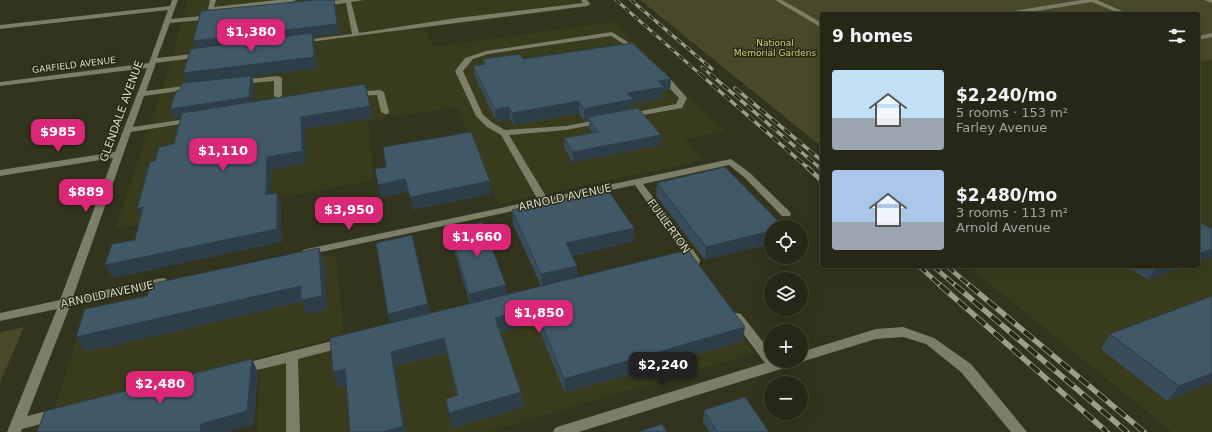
<!DOCTYPE html>
<meta charset="utf-8">
<style>
body{margin:0;font-family:"DejaVu Sans",sans-serif;background:#323323;color:#f1f3f6;height:100vh;display:flex;flex-direction:column;font-size:15px;white-space:nowrap}
*{box-sizing:border-box;margin:0}
p{font-size:13px;color:#a4a5a1}
.icon{flex:none;width:22px;height:22px;fill:none;stroke:currentColor;stroke-width:2;stroke-linecap:round;stroke-linejoin:round}
.map{position:relative;flex:1;overflow:hidden}
.side{position:absolute;left:820px;top:12px;width:380px;height:256px;display:flex;flex-direction:column;background:#262716;border-radius:4px;box-shadow:0 4px 16px #0002,0 0 0 1px #424435}
.side>*{flex:none}
.tools{position:absolute;left:764px;top:220px;display:grid;gap:8px}
.tools a{display:grid;place-items:center;width:44px;height:44px;border-radius:50%;background:#262716;box-shadow:0 4px 16px #0002,0 0 0 1px #424435;font-size:20px}
.price{position:absolute;translate:-50% -34px;padding:0 9px;border-radius:8px;background:#db2777;color:#fff;font-size:13px;line-height:26px;filter:drop-shadow(0 1px 2px #0008)}
.price::after{content:'';position:absolute;left:50%;top:24px;width:12px;height:9px;margin-left:-6px;background:inherit;clip-path:polygon(0 0,100% 0,50% 100%)}
.price.selected{background:#222;color:#fff}
ul{padding:0;list-style:none}
li{display:flex;align-items:center;gap:12px;height:100px;padding:0 12px}
li span{display:grid;place-items:center;flex:none;width:112px;height:80px;border-radius:4px;color:#555}
li>.icon{margin-inline-start:auto}
span .icon{width:48px;height:48px;fill:#fffc;stroke-width:1}
li b{font-size:17px}
h2{display:flex;justify-content:space-between;align-items:center;height:48px;padding:0 12px;font-size:17px}
.map>svg:first-child{display:block}
.built{fill:#393b1d}
.green{fill:#474929}
.lines{fill:none;stroke-linecap:round;stroke-linejoin:round}
.minor{fill:#7c7e68;fill-rule:evenodd}
.rail-far3-casing{stroke:#9c9e8c;stroke-width:3}
.rail-far2-casing{stroke:#9c9e8c;stroke-width:3.5}
.rail-far1-casing{stroke:#9c9e8c;stroke-width:4.5}
.rail-casing{stroke:#9c9e8c;stroke-width:5.5}
.rail-far3{stroke:#282a14;stroke-width:2;stroke-dasharray:6;stroke-linecap:butt}
.rail-far2{stroke:#282a14;stroke-width:2.5;stroke-dasharray:8;stroke-linecap:butt}
.rail-far1{stroke:#282a14;stroke-width:3;stroke-dasharray:9;stroke-linecap:butt}
.rail{stroke:#282a14;stroke-width:4;stroke-dasharray:12;stroke-linecap:butt}
.wall{fill:#384d59}
.shaded-wall{fill:#2e3e48}
.building{fill:#415967;stroke:#2e3e48}
.labels{text-anchor:middle;stroke-width:3;stroke-linejoin:round;paint-order:stroke}
.far-park-label{font-size:9px;fill:#cad080;stroke:#282a14}
.far-street-label{font-size:9px;fill:#dadbcd;stroke:#282a14}
.street-label{font-size:11px;fill:#dadbcd;stroke:#282a14}
</style>
<div class="map">
<svg width="1212" height="432" viewBox="0 0 1212 432">
<rect width="100%" height="100%" fill="#32341d"/>
<g class="built">
<polygon points="188,0 588,0 595,6 425,28 433,47 613,22 725,131 685,139 704,160 498,204 457,107 368,121 374,180 115,229 171,61"/>
<polygon points="1212,60 1212,432 1172,432 968,266 1198,266 1198,63"/>
<polygon points="336,254 344,336 54,409 87,308"/>
<polygon points="689,261 754,353 488,432 257,432 260,367"/>
</g>
<g class="green">
<polygon points="640,0 1212,0 1212,60 1198,63 1198,14 822,14 822,142 817,143"/>
<polygon points="24,327 0,382 0,332"/>
</g>
<g class="lines">
<g class="minor">
<polygon points="172,0 178,0 171,19 212,15 215,17 212,19 170,23 157,58 201,53 204,55 201,57 156,63 146,91 192,85 196,87 192,89 144,96 133,127 193,118 197,120 193,122 131,132 73,297 162,278 166,279 168,282 166,285 162,286 70,306 27,416 55,409 60,411 62,415 60,419 22,429 21,432 7,432 57,309 0,321 0,313 60,300 113,158 0,176 0,170 115,152 147,68 0,86 0,82 149,63 168,10 0,29 0,25 170,6"/>
<polygon points="210,0 216,0 214,7 277,0 296,0 293,2 211,11 208,9"/>
<polygon points="341,0 364,0 351,2 359,33 457,18 583,3 581,0 587,0 590,4 587,6 301,43 300,42 303,40 352,34 346,3 321,6 318,4 321,2"/>
<polygon points="775,0 782,0 822,23 822,28"/>
<polygon points="1082,0 1097,0 1129,14 1121,14 1092,2 1018,14 1004,14 1007,12"/>
<polygon points="1205,0 1212,0 1212,3 1206,1"/>
<polygon points="612,32 640,50 635,51 611,36 488,54 473,59 463,71 483,115 493,123 505,130 566,126 602,119 606,121 602,123 566,130 509,135 547,198 731,159 750,173 790,212 791,214 790,216 782,216 744,177 729,165 643,184 699,258 700,261 699,264 691,264 635,185 307,255 303,254 302,252 303,250 307,249 538,200 501,135 487,127 476,116 455,71 465,58 486,51"/>
<polygon points="1212,33 1212,37 1198,40 1198,36"/>
<polygon points="658,72 664,72 687,98 682,108 626,118 626,114 676,104 679,98 658,76"/>
<polygon points="278,76 282,78 282,96 278,98 274,96 274,81 240,84 236,82 240,80"/>
<polygon points="380,90 384,92 389,112 388,114 385,114 381,112 377,95 355,96 351,94 355,92"/>
<polygon points="737,313 741,314 771,352 771,361 795,361 794,365 579,432 553,432 555,428 560,426 765,363 731,317 733,314"/>
<polygon points="903,327 934,338 971,364 1027,432 1011,432 961,372 926,344 903,337 876,339 801,362 798,361 801,361 801,352 876,329"/>
<polygon points="344,338 348,340 350,343 348,346 298,359 300,432 286,432 286,363 241,374 236,373 234,369 236,365 241,364"/>
</g>
<defs>
<g id="rail-far3">
<polyline points="616,0 701,75"/>
<polyline points="631,0 712,69"/>
<polyline points="702,67 711,75"/>
</g>
<g id="rail-far2">
<polyline points="700,74 808,168"/>
<polyline points="710,74 820,168"/>
<polyline points="735,88 822,161"/>
</g>
<g id="rail-far1">
<polyline points="807,167 822,181"/>
<polyline points="819,167 822,170"/>
<polyline points="919,266 941,286"/>
<polyline points="933,266 956,286"/>
<polyline points="947,266 970,286"/>
</g>
<g id="rail">
<polyline points="940,285 1107,432"/>
<polyline points="955,285 1127,432"/>
<polyline points="969,285 1144,432"/>
</g>
</defs>
<use href="#rail-far3" class="rail-far3-casing"/>
<use href="#rail-far2" class="rail-far2-casing"/>
<use href="#rail-far1" class="rail-far1-casing"/>
<use href="#rail" class="rail-casing"/>
<use href="#rail-far3" class="rail-far3"/>
<use href="#rail-far2" class="rail-far2"/>
<use href="#rail-far1" class="rail-far1"/>
<use href="#rail" class="rail"/>
</g>
<g class="wall">
<polygon points="483,59 523,59 671,79 670,90 663,91 663,98 633,104 632,109 661,145 573,162 564,148 564,138 592,133 589,127 589,120 584,121 579,113 514,125 510,119 496,121 475,77 473,66 484,65"/>
<polygon points="725,167 705,260 656,196 657,183"/>
<polygon points="512,210 634,228 634,241 572,256 577,266 578,277 743,341 565,393 536,322 500,332 521,392 523,407 453,428 446,399 457,396 447,353 395,366 346,385 338,387 333,372 430,313 470,304 451,240 449,229 507,295 541,286 513,224"/>
<polygon points="1127,266 1187,266 1148,280"/>
<polygon points="1212,296 1212,382 1167,401 1101,349 1110,334"/>
<polygon points="704,410 769,432 709,432 703,422"/>
</g>
<g class="shaded-wall">
<polygon points="334,0 336,8 340,34 314,37 315,43 317,68 252,77 254,85 252,107 174,119 170,109 188,85 183,73 197,52 193,41"/>
<polygon points="671,79 670,90 663,91 663,98 633,104 632,111 588,117 589,120 584,121 584,109 658,81"/>
<polygon points="365,84 373,118 305,129 306,163 271,170 270,208 266,195 267,157 301,117"/>
<polygon points="579,101 579,113 514,125 512,113"/>
<polygon points="509,107 510,119 496,121 495,109"/>
<polygon points="661,135 661,145 573,162 573,152"/>
<polygon points="405,179 408,192 381,198 378,185"/>
<polygon points="490,181 492,194 413,210 410,197"/>
<polygon points="277,193 281,205 282,242 113,278 105,265"/>
<polygon points="143,207 144,222 137,209"/>
<polygon points="634,228 634,241 567,257 566,243"/>
<polygon points="771,231 771,244 705,260 706,247"/>
<polygon points="319,248 324,261 327,310 307,314 302,302 86,352 76,337"/>
<polygon points="1212,249 1212,257 1198,262 1198,254"/>
<polygon points="577,266 578,280 542,288 541,274"/>
<polygon points="1163,266 1187,266 1148,280 1156,268"/>
<polygon points="506,285 507,297 471,306 469,294"/>
<polygon points="428,304 431,315 391,325 388,314"/>
<polygon points="535,308 536,322 497,332 495,318"/>
<polygon points="745,327 743,341 565,393 564,379"/>
<polygon points="444,338 447,353 395,366 406,432 383,432 391,352"/>
<polygon points="252,359 258,372 254,425 228,432 200,432 201,424"/>
<polygon points="345,369 350,384 338,387 333,372"/>
<polygon points="1212,373 1212,382 1167,401 1179,386"/>
<polygon points="521,392 523,407 453,428 449,413"/>
</g>
<g class="building">
<polygon points="315,0 334,0 337,24 193,41 201,11"/>
<polygon points="312,33 314,57 183,73 191,49"/>
<polygon points="632,43 671,79 658,81 664,87 627,93 633,99 584,109 579,101 512,113 509,107 495,109 473,66 486,64 483,59 520,54 523,59"/>
<polygon points="251,76 249,97 170,109 176,91 180,90 182,83"/>
<polygon points="365,84 370,106 301,117 302,151 267,157 266,195 277,193 277,229 105,265 112,244 135,240 143,207 137,209 150,162 155,161 159,147 174,144 182,113"/>
<polygon points="638,108 661,135 573,152 564,138 598,132 588,117"/>
<polygon points="471,132 490,181 410,197 405,179 378,185 375,169 386,167 383,147"/>
<polygon points="725,167 784,227 771,227 771,231 706,247 657,183"/>
<polygon points="608,190 634,228 566,243 577,266 541,274 512,210"/>
<polygon points="1198,221 1212,229 1212,249 1198,254"/>
<polygon points="482,222 506,285 469,294 449,229"/>
<polygon points="412,235 428,304 388,314 376,243"/>
<polygon points="319,248 322,296 301,300 301,286 76,337 85,309 147,296 151,284"/>
<polygon points="688,250 745,327 564,379 535,308 495,318 521,392 449,413 446,399 458,395 444,338 391,352 403,426 383,432 350,432 345,369 333,372 330,338"/>
<polygon points="1152,266 1163,266 1156,268"/>
<polygon points="1212,296 1212,373 1179,386 1110,334"/>
<polygon points="252,359 247,411 201,424 200,432 37,432 45,411"/>
<polygon points="745,397 769,432 717,432 704,410"/>
<polygon points="662,424 667,432 638,432"/>
</g>
<g class="labels">
<g class="far-park-label">
<text x="775" y="46">National<tspan x="775" dy="10">Memorial Gardens</tspan></text>
</g>
<g class="far-street-label">
<text transform="translate(74 65) rotate(-7)" y="3">GARFIELD AVENUE</text>
</g>
<g class="street-label">
<text transform="translate(121 111) rotate(-70)" y="4">GLENDALE AVENUE</text>
<text transform="translate(565 197) rotate(-12)" y="4">ARNOLD AVENUE</text>
<text transform="translate(669 226) rotate(54)" y="4">FULLERTON</text>
<text transform="translate(107 294) rotate(-12)" y="4">ARNOLD AVENUE</text>
</g>
</g>
</svg>
<div class="tools">
<a><svg class="icon" aria-label="locate" viewBox="0 0 24 24"><circle cx="12" cy="12" r="6"/><path d="M12 2v4M12 18v4M2 12h4M18 12h4"/></svg></a>
<a><svg class="icon" aria-label="layers" viewBox="0 0 24 24"><path d="M12 4l9 5-9 5-9-5zM3 14l9 5 9-5"/></svg></a>
<a>+</a>
<a>−</a>
</div>
<b class="price" style="left:251px;top:53px">$1,380</b>
<b class="price" style="left:58px;top:153px">$985</b>
<b class="price" style="left:223px;top:172px">$1,110</b>
<b class="price" style="left:86px;top:213px">$889</b>
<b class="price" style="left:349px;top:231px">$3,950</b>
<b class="price" style="left:477px;top:258px">$1,660</b>
<b class="price" style="left:539px;top:334px">$1,850</b>
<b class="price selected" style="left:663px;top:386px">$2,240</b>
<b class="price" style="left:160px;top:405px">$2,480</b>
<section class="side">
<h2>9 homes<svg class="icon" aria-label="filters" viewBox="0 0 24 24"><path d="M4 7h16M4 17h16"/><circle cx="9" cy="7" r="2"/><circle cx="15" cy="17" r="2"/></svg></h2>
<ul>
<li><span style="background:linear-gradient(#bfe0f5 60%,#9aa5b1 0)"><svg class="icon" aria-label="home" viewBox="0 0 24 24"><path d="M3 11l9-7 9 7M6 9v11h12V9"/></svg></span><div><b>$2,240/mo</b><p>5 rooms · 153 m²</p><p>Farley Avenue</p></div></li>
<li><span style="background:linear-gradient(#a9c7e8 65%,#9aa5b1 0)"><svg class="icon" aria-label="home" viewBox="0 0 24 24"><path d="M3 11l9-7 9 7M6 9v11h12V9"/></svg></span><div><b>$2,480/mo</b><p>3 rooms · 113 m²</p><p>Arnold Avenue</p></div></li>
</ul>
</section>
</div>
